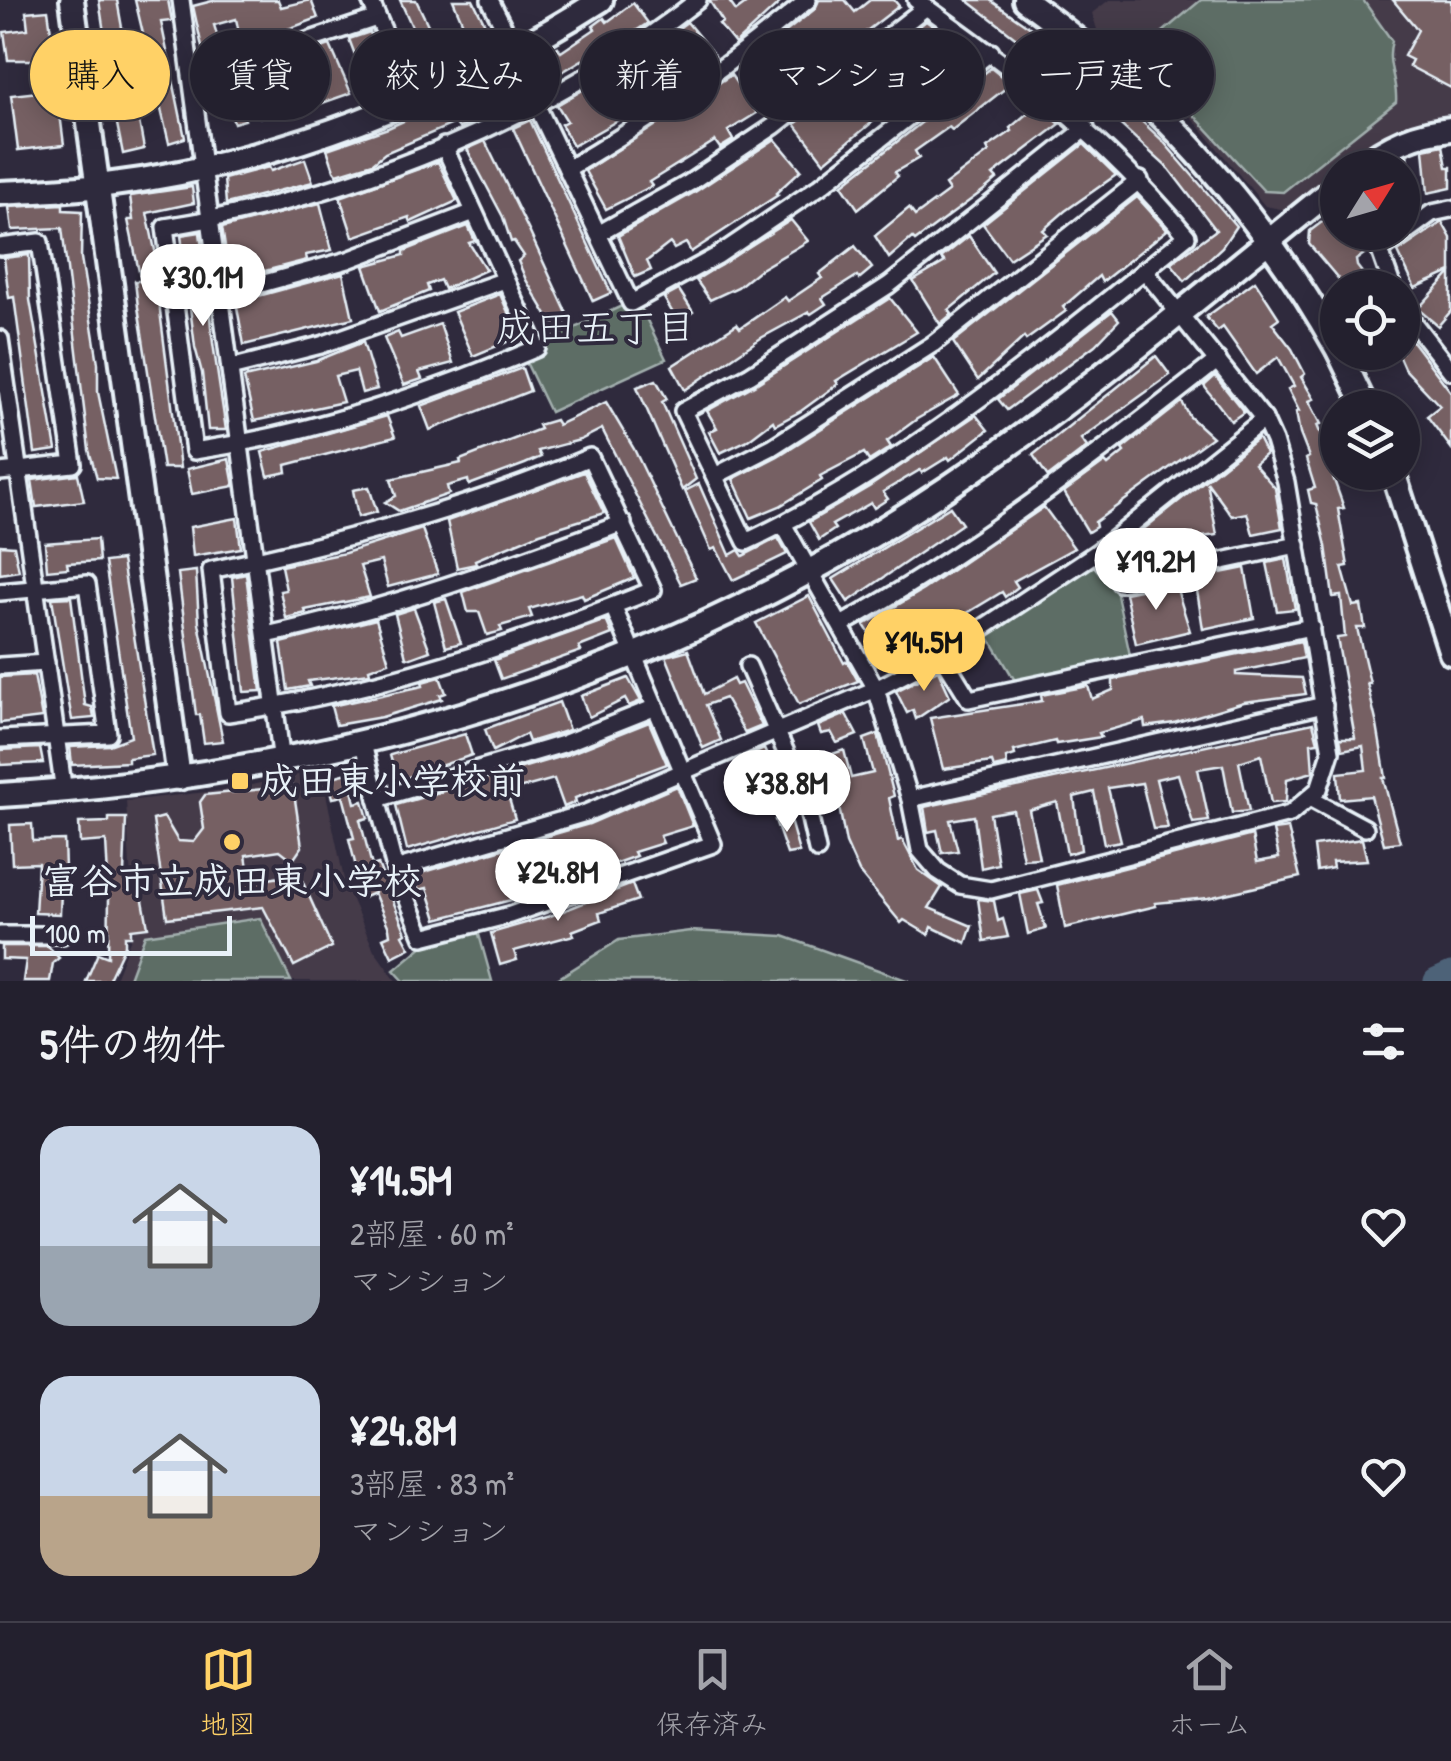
<!DOCTYPE html>
<html lang="ja">
<meta charset="utf-8">
<style>
body{margin:0;font-family:"Patrick Hand","Klee One",sans-serif;background:#2b2836;color:#f1f3f6;height:100vh;display:flex;flex-direction:column;font-size:38px;white-space:nowrap}
*{box-sizing:border-box;margin:0}
p{font-size:32px;color:#a3a3aa}
.icon{flex:none;width:55px;height:55px;fill:none;stroke:currentColor;stroke-width:2;stroke-linecap:round;stroke-linejoin:round}
.map{position:relative;height:981px;overflow:hidden}
.details{display:flex;flex-direction:column;background:#23202e;flex:1}
.details>*{flex:none}
.guide{position:absolute;left:30px;top:30px;width:1392px;height:90px;display:flex;gap:20px}
.needle{width:65px;rotate:53deg}
.fabs{position:absolute;left:1320px;top:150px;display:grid;gap:20px}
.fabs a{display:grid;place-items:center;width:100px;height:100px;border-radius:50%;background:#23202e;box-shadow:0 5px 25px #0003,0 0 0 2px #403e4a;font-size:50px}
.scale{position:absolute;left:30px;bottom:25px;width:202px;box-sizing:border-box;padding-left:10px;border:5px solid #e8f1f8;border-top:0;font-size:28px;line-height:35px;white-space:nowrap;color:#e8f1f8;-webkit-text-stroke:8px #2f2a3d;paint-order:stroke}
.price{position:absolute;translate:-50% -85px;padding:0 22px;border-radius:35px;background:#fff;color:#222;font-size:32px;line-height:65px;filter:drop-shadow(0 2px 5px #0008)}
.price::after{content:'';position:absolute;left:50%;top:60px;width:30px;height:22px;margin-left:-15px;background:inherit;clip-path:polygon(0 0,100% 0,50% 100%)}
.price.active{background:#ffd166;color:#111}
ul{padding:0;list-style:none}
li{display:flex;align-items:center;gap:30px;height:250px;padding:0 40px}
li span{display:grid;place-items:center;flex:none;width:280px;height:200px;border-radius:30px;color:#555}
li>.icon{margin-inline-start:auto}
span .icon{width:120px;height:120px;fill:#fffc;stroke-width:1}
li b{font-size:42px}
h2{display:flex;justify-content:space-between;align-items:center;height:120px;padding:0 40px;font-size:42px}
.pill{padding:0 35px;border-radius:45px;background:#23202e;box-shadow:0 5px 25px #0003,0 0 0 2px #403e4a;font-size:35px;line-height:90px}
.pill.active{background:#ffd166;color:#111}
.menu{display:flex;justify-content:space-around;align-items:center;height:140px;border-top:2px solid #403e4a;background:#23202e;font-size:28px;color:#a3a3aa}
.menu a{display:grid;justify-items:center;gap:5px}
.menu .active{color:#ffd166}
.map>svg:first-child{display:block}
.built{fill:#443a49}
.green{fill:#5d6d65;stroke:#a2afae;stroke-width:2.5}
.lines{fill:none;stroke-linecap:round;stroke-linejoin:round}
.river{stroke:#4d6278;stroke-width:25}
.building{fill:#766164;stroke:#e8f1f8;stroke-width:2.5}
.street-casing{stroke:#e8f1f8;stroke-width:22}
.secondary-casing{stroke:#e8f1f8;stroke-width:30}
.street{stroke:#2f2a3d;stroke-width:15}
.secondary{stroke:#2f2a3d;stroke-width:22}
.poi-dot{fill:#ffd166;stroke:#2f2a3d;stroke-width:4}
.labels{text-anchor:middle;stroke-width:8;stroke-linejoin:round;paint-order:stroke}
.poi-label{font-size:38px;font-weight:bold;fill:#e8f1f8;stroke:#2f2a3d;text-anchor:start}
.neighbourhood-label{font-size:40px;fill:#e8f1f8;stroke:#2f2a3d}
</style>
<div class="map">
<svg width="1451" height="981" viewBox="0 0 1451 981">
<rect width="100%" height="100%" fill="#2f2a3d"/>
<filter id="ink" filterUnits="userSpaceOnUse"><feTurbulence type="fractalNoise" baseFrequency=".01" numOctaves="2"/><feDisplacementMap in="SourceGraphic" scale="20" xChannelSelector="R" yChannelSelector="G"/><feConvolveMatrix kernelMatrix="1 2 1 2 8 2 1 2 1" color-interpolation-filters="sRGB"/></filter>
<g filter="url(#ink)">
<g class="built">
<polygon points="1109,0 1451,0 1451,117 1419,122 1375,142 1286,210 1265,206 1193,119 1098,33 1092,13"/>
<polygon points="321,770 345,884 374,950 396,981 114,981 134,930 126,801 233,789"/>
</g>
<g class="green">
<path d="M1201 0H1363L1392 41C1385 64 1398 80 1396 102L1283 192 1264 191 1147 64 1151 42Z"/>
<polygon points="624,305 628,313 640,306 666,359 550,412 525,360 545,350 542,343"/>
<polygon points="1090,564 1098,565 1116,590 1131,660 1017,684 987,634"/>
<polygon points="260,918 291,981 128,981 145,935"/>
<polygon points="478,931 492,981 404,981 394,970 424,945"/>
<polygon points="690,931 783,936 909,981 554,981 619,940"/>
</g>
<g class="lines">
<polyline class="river" points="1436,981 1451,974"/>
</g>
<g class="building">
<polygon points="99,0 117,0 144,149 123,154 100,39 105,39"/>
<polygon points="135,0 168,0 172,21 161,22 185,138 169,143"/>
<polygon points="216,0 278,0 281,7 311,0 318,18 242,46 236,19 214,25 224,57 205,61 193,6"/>
<polygon points="400,0 416,0 441,52 421,63 412,42 418,40"/>
<polygon points="453,0 473,0 491,36 472,45"/>
<polygon points="709,0 728,0 736,11 751,0 783,0 735,44 719,24 723,22"/>
<polygon points="819,0 845,0 855,12 870,0 894,0 899,6 780,98 750,60 815,9"/>
<polygon points="967,0 990,0 1051,42 1040,56"/>
<polygon points="1393,0 1451,0 1451,88 1409,66 1412,60 1404,56 1418,30"/>
<polygon points="633,3 648,23 585,64 582,60 557,75 554,71 513,93 517,101 500,107 488,84 558,47 561,52 595,29 593,26 604,18 607,22"/>
<polygon points="48,10 55,60 8,60 4,32 28,29 26,12"/>
<polygon points="926,21 966,50 955,58 951,54 909,87 914,93 900,104 898,101 824,162 795,124"/>
<polygon points="687,22 715,56 677,84 674,80 669,83 648,50"/>
<polygon points="370,32 388,79 367,87 349,39"/>
<polygon points="330,45 351,93 308,108 260,117 249,72"/>
<polygon points="632,61 656,93 639,108 573,146 561,124 567,121 557,105"/>
<polygon points="991,68 1011,84 952,130 949,127 915,151 919,158 895,172 898,176 858,209 842,185"/>
<polygon points="731,75 757,113 728,131 733,140 720,148 715,141 649,182 652,186 606,209 585,171"/>
<polygon points="1092,75 1162,140 1236,226 1222,247 1185,281 1171,263 1216,230 1169,169 1079,87"/>
<polygon points="227,79 232,79 245,120 234,123 227,100 208,102 204,87"/>
<polygon points="57,90 64,145 18,150 11,95"/>
<polygon points="463,94 471,110 464,113 469,124 459,128 455,123 385,153 373,163 337,174 334,170 327,149 388,128"/>
<polygon points="1037,105 1060,124 993,175 997,179 984,190 915,241 912,238 889,258 875,236 909,208 915,216 949,191 945,185 989,152 987,148 1012,131 1010,128"/>
<polygon points="530,120 611,293 593,301 513,128"/>
<polygon points="775,139 801,170 776,193 778,195 691,252 686,243 674,249 670,243 647,261 651,270 635,277 618,236 695,192"/>
<polygon points="485,141 530,233 570,320 554,327 526,280 518,261 524,256 514,241 511,242 503,217 467,149"/>
<polygon points="1084,144 1116,175 1065,211 1043,230 1047,234 1009,259 983,224"/>
<polygon points="1443,145 1447,167 1451,167 1451,188 1428,193 1424,149"/>
<polygon points="1407,155 1421,196 1402,209 1402,168 1385,168"/>
<polygon points="305,159 313,182 226,204 224,179 269,167 271,171"/>
<polygon points="438,162 457,201 411,222 409,217 353,237 340,197"/>
<polygon points="192,187 194,203 147,213 159,269 160,311 180,468 163,468 138,307 135,281 141,281 128,220 133,220 130,196"/>
<polygon points="1137,197 1167,230 1102,282 1099,276 1063,307 1066,311 1026,340 1024,337 978,380 953,342"/>
<polygon points="320,203 332,250 306,255 307,260 261,272 259,267 229,272 222,228"/>
<polygon points="63,204 63,210 82,211 81,258 98,363 98,392 116,479 97,478 89,450 62,228 12,230 9,207"/>
<polygon points="1338,210 1338,232 1347,232 1364,254 1356,260 1357,266 1374,288 1356,288 1348,278 1342,283 1309,244 1310,231"/>
<polygon points="791,220 808,241 759,270 738,287 710,300 696,280"/>
<polygon points="1442,222 1451,238 1451,272 1415,288 1398,252"/>
<polygon points="468,226 475,241 469,243 486,270 444,289 440,280 427,285 429,291 380,311 364,266 404,255 404,251"/>
<polygon points="200,232 213,343 226,430 208,430 202,373 195,347 181,235"/>
<polygon points="969,236 994,273 949,310 952,314 940,324 913,281 945,262 941,258"/>
<polygon points="855,246 872,268 859,279 857,276 822,298 826,304 811,314 809,312 761,338 685,390 672,366 737,324 740,328 785,297 788,301 822,278 819,274"/>
<polygon points="29,255 30,300 56,450 35,453 14,297 9,298 4,258"/>
<polygon points="343,273 353,318 244,345 236,302"/>
<polygon points="1451,273 1451,311 1438,326 1418,309"/>
<polygon points="1255,281 1279,318 1272,323 1292,349 1305,374 1301,377 1314,399 1309,401 1321,424 1317,425 1325,445 1322,446 1344,508 1338,509 1348,566 1342,567 1353,606 1361,605 1365,628 1357,628 1370,683 1367,683 1377,725 1386,778 1383,778 1400,842 1384,844 1371,796 1340,799 1338,773 1366,770 1363,746 1342,750 1340,738 1355,738 1337,638 1345,637 1341,596 1333,597 1326,546 1316,504 1311,503 1308,490 1315,488 1306,459 1309,457 1300,434 1296,412 1299,411 1288,389 1294,386 1278,357 1256,374 1223,327 1218,331 1206,317"/>
<polygon points="679,290 693,312 678,322 664,298"/>
<polygon points="500,294 519,337 473,356 454,312"/>
<polygon points="890,298 917,332 836,381 838,384 801,411 775,425 773,421 748,440 720,453 709,432 717,428 707,411 756,384"/>
<polygon points="1112,311 1119,320 1095,345 1007,410 998,399"/>
<polygon points="440,324 453,363 419,372 422,379 404,385 384,338 398,332 401,338"/>
<polygon points="1402,328 1451,392 1451,448 1427,416 1440,406 1404,368 1397,352 1402,352"/>
<polygon points="363,342 377,389 362,393 356,371 335,376 343,402 254,421 244,378 316,361"/>
<polygon points="1156,356 1170,375 1081,439 1087,447 1048,477 1033,455"/>
<polygon points="934,357 959,395 917,419 887,441 891,447 869,461 864,453 820,476 822,480 780,506 751,518 733,479 778,456"/>
<polygon points="522,368 530,391 430,430 421,406"/>
<polygon points="1215,376 1244,412 1231,421 1204,386"/>
<polygon points="656,380 667,399 662,402 696,479 682,490 637,387"/>
<polygon points="606,402 634,449 696,578 681,584 602,429 580,440 538,451 541,457 525,464 469,485 468,480 447,486 449,494 399,511 385,502 396,496 391,479 461,463 460,460 540,429 538,425 555,420 558,425"/>
<polygon points="1182,402 1190,417 1212,437 1095,522 1096,527 1088,532 1064,492 1105,462 1108,465 1124,452 1122,449"/>
<polygon points="976,415 988,430 950,460 948,457 922,473 920,470 883,492 888,499 874,508 871,503 832,525 835,529 819,540 809,522 869,487"/>
<polygon points="387,416 395,437 286,465 287,472 268,476 262,452"/>
<polygon points="1258,438 1266,454 1254,464 1275,488 1282,528 1253,534 1247,513 1232,516 1207,482 1217,535 1187,539 1191,550 1170,553 1168,536 1132,565 1120,548"/>
<polygon points="229,459 234,486 192,494 187,469"/>
<polygon points="584,472 604,513 540,533 475,560 476,564 457,568 447,521"/>
<polygon points="78,474 84,501 36,507 32,480"/>
<polygon points="699,484 730,555 739,550 743,556 778,538 787,554 733,580 716,548 711,550 685,491"/>
<polygon points="369,487 377,512 358,517 353,490"/>
<polygon points="950,507 962,524 848,602 833,579"/>
<polygon points="1044,507 1074,548 1014,581 1018,587 1005,597 1002,592 903,652 907,660 892,668 864,625 923,590"/>
<polygon points="237,518 241,548 193,556 190,527"/>
<polygon points="422,529 438,574 388,587 381,561 360,566 370,597 305,610 306,613 286,618 280,591 286,590 281,566 345,553"/>
<polygon points="616,538 634,578 584,599 582,594 529,609 532,617 500,626 502,631 487,635 479,612 468,612 463,592"/>
<polygon points="97,539 99,561 67,563 68,568 47,570 45,543"/>
<polygon points="0,545 14,546 19,571 0,574"/>
<polygon points="1286,559 1295,609 1277,611 1267,563"/>
<polygon points="122,560 153,755 128,758 128,762 72,765 70,747 109,745 131,737 105,562"/>
<polygon points="1245,568 1254,618 1203,629 1195,578"/>
<polygon points="196,571 199,623 223,741 204,743 200,715 196,715 178,573"/>
<polygon points="246,574 261,691 244,692 232,577"/>
<polygon points="1175,583 1190,631 1136,644 1125,593"/>
<polygon points="809,596 844,663 847,661 858,681 799,704 756,623"/>
<polygon points="71,597 85,705 92,707 94,718 72,720 67,692 52,598"/>
<polygon points="446,599 461,643 446,647 434,602"/>
<polygon points="414,608 430,651 411,658 406,657 395,614"/>
<polygon points="376,619 389,662 369,669 370,673 308,681 310,686 288,690 281,643"/>
<polygon points="606,620 612,634 579,647 581,651 501,679 494,660"/>
<polygon points="1301,641 1304,658 1236,672 1236,675 1302,678 1306,694 1244,702 1174,723 1145,727 1144,720 1099,733 1101,737 1056,744 1055,741 1014,751 1015,755 1006,758 1007,765 994,768 992,762 943,769 930,718 1042,701 1041,695 1088,686 1092,699 1113,690 1113,680"/>
<polygon points="688,650 704,694 733,679 736,685 741,683 762,726 745,733 725,698 706,705 721,740 703,748 666,656"/>
<polygon points="938,670 950,696 916,719 913,710 907,713 896,691"/>
<polygon points="34,675 42,718 0,723 0,677"/>
<polygon points="440,677 446,693 440,695 442,699 382,717 336,725 331,706 423,686 422,682"/>
<polygon points="628,678 641,701 629,706 625,699 589,717 581,696"/>
<polygon points="559,702 569,730 529,742 526,734 493,751 485,729"/>
<polygon points="846,714 857,735 837,743 831,732 821,734 818,726"/>
<polygon points="649,722 667,764 575,798 576,802 564,807 554,779 507,792 515,819 407,850 396,805 566,755"/>
<polygon points="1313,723 1318,742 1311,743 1313,772 1287,779 1286,802 1271,803 1261,755 1239,762 1249,811 1232,813 1223,765 1198,769 1209,821 1193,823 1178,774 1156,779 1168,828 1153,829 1142,783 1108,788 1121,841 1104,844 1094,792 1074,797 1081,850 1067,854 1057,802 1029,810 1039,858 1023,859 1013,810 990,814 998,864 981,868 974,816 950,820 958,851 942,853 937,830 928,832 924,807"/>
<polygon points="465,734 472,755 397,781 390,755"/>
<polygon points="878,734 894,796 889,798 898,841 902,839 918,870 942,887 929,908 972,926 966,943 932,927 929,935 904,920 901,923 859,872 846,843 833,775 827,776 823,757 844,750 851,778 873,773 864,739"/>
<polygon points="40,748 43,763 0,765 0,750"/>
<polygon points="764,749 785,795 769,802 749,756"/>
<polygon points="348,773 355,803 363,801 368,818 360,820 372,866 378,864 406,933 403,935 410,948 392,957 383,938 390,935 389,928 374,893 362,898 355,881 359,879 349,839 354,838 343,796 333,798 328,778"/>
<polygon points="293,786 302,847 293,860 280,850 246,855 250,882 299,874 332,947 294,966 263,907 167,918 153,820 164,817 178,841 194,842 204,829 200,802 205,795"/>
<polygon points="677,786 693,826 660,836 663,843 634,852 636,856 515,899 437,919 427,888 418,890 414,875 589,824"/>
<polygon points="789,817 799,852 787,854 775,820"/>
<polygon points="109,818 126,818 124,874 126,880 139,879 148,927 131,929 131,936 125,936 125,945 108,981 86,981 98,953 108,957 109,897 106,841 80,843 79,823 109,822"/>
<polygon points="32,824 33,841 64,840 65,869 62,869 60,914 35,913 38,863 12,864 10,825"/>
<polygon points="1288,828 1300,877 1208,898 1155,903 1156,906 1065,928 1057,885 1252,835 1257,862 1279,858 1273,830"/>
<polygon points="1362,839 1367,860 1332,862 1333,868 1317,871 1314,846"/>
<polygon points="632,884 638,900 599,913 601,920 572,931 574,935 514,951 517,960 500,965 491,933 550,916"/>
<polygon points="1038,890 1043,903 1038,904 1046,929 1028,934 1020,894"/>
<polygon points="978,899 994,901 998,921 1003,919 1008,937 984,941"/>
<polygon points="2,946 48,946 59,958 53,963 50,981 23,981 26,960 2,959"/>
</g>
<g class="lines">
<defs>
<g id="street">
<polyline points="181,0 282,762"/>
<polyline points="370,0 414,100"/>
<polyline points="490,0 515,50"/>
<path d="M916 0C1022 75 1102 135 1187 236 1049 347 907 466 746 542L683 411 750 375 889 285 1086 128"/>
<polyline points="192,79 377,18"/>
<polyline points="535,102 631,303 717,256 819,187 991,52"/>
<path d="M444 146 537 348C426 395 314 433 194 451L165 227C355 197 546 119 698 0"/>
<path d="M567 169C653 119 731 64 808 0"/>
<polyline points="1366,232 1380,251 1393,288"/>
<polyline points="598,234 689,183 774,126 926,7"/>
<polyline points="0,247 40,242 73,464 0,472"/>
<polyline points="1380,251 1432,213 1451,209"/>
<polyline points="221,295 348,260 474,212"/>
<polyline points="1402,308 1451,371"/>
<polyline points="0,339 64,792"/>
<polyline points="230,368 321,345 505,280"/>
<path d="M590 457 653 590C515 645 376 692 228 713L211 570C342 542 467 509 590 457Z"/>
<polyline points="715,476 772,447 933,344 1140,180"/>
<polyline points="783,524 876,689 910,799 920,850 938,871 960,885 991,890 1290,814 1319,789 1331,752 1286,482 1274,441 1264,419 1144,270"/>
<polyline points="1096,553 1120,583 1297,545"/>
<polyline points="0,592 87,584 108,734 0,739"/>
<path d="M841 625C977 549 1096 456 1218 360"/>
<path d="M266 635C390 609 505 567 623 523"/>
<polyline points="942,655 969,699 1311,627"/>
<polyline points="0,666 46,663"/>
<polyline points="748,666 805,796 817,850"/>
<polyline points="363,744 395,869 423,937 510,915 713,844 613,606"/>
<polyline points="377,799 563,744 656,707"/>
<polyline points="910,799 1324,705"/>
<polyline points="1311,799 1365,828"/>
<polyline points="395,869 586,813 876,689 942,655 1096,553 1264,419"/>
<polyline points="0,935 62,935"/>
</g>
<g id="secondary">
<polyline points="72,0 179,778"/>
<path d="M1025 0C1154 93 1260 210 1338 350"/>
<path d="M1359 168C1387 145 1416 132 1451 129"/>
<path d="M0 193C33 191 66 190 99 186 275 165 451 96 601 0"/>
<polyline points="1339,352 1366,408"/>
<polyline points="1393,472 1451,653"/>
<path d="M0 795C339 775 668 676 950 486 1086 395 1210 287 1338 185"/>
</g>
</defs>
<use href="#street" class="street-casing"/>
<use href="#secondary" class="secondary-casing"/>
<use href="#street" class="street"/>
<use href="#secondary" class="secondary"/>
</g>
</g>
<g class="poi-dot">
<rect x="230" y="771" width="20" height="20" rx="5"/>
<circle cx="232" cy="842" r="10"/>
</g>
<g class="labels">
<g class="poi-label">
<text x="260" y="794">成田東小学校前</text>
<text x="232" y="894" text-anchor="middle">富谷市立成田東小学校</text>
</g>
<g class="neighbourhood-label">
<text x="596" y="341">成田五丁目</text>
</g>
</g>
</svg>
<div class="fabs">
<a><svg class="needle" viewBox="-14 -14 28 28"><path d="M0-13l5 13h-10z" fill="#e53935"/><path d="M0 13l5-13h-10z" fill="#a3a3aa"/></svg></a>
<a><svg class="icon" aria-label="locate" viewBox="0 0 24 24"><circle cx="12" cy="12" r="6"/><path d="M12 2v4M12 18v4M2 12h4M18 12h4"/></svg></a>
<a><svg class="icon" aria-label="layers" viewBox="0 0 24 24"><path d="M12 4l9 5-9 5-9-5zM3 14l9 5 9-5"/></svg></a>
</div>
<div class="scale">100 m</div>
<b class="price" style="left:203px;top:329px">¥30.1M</b>
<b class="price" style="left:1156px;top:613px">¥19.2M</b>
<b class="price active" style="left:924px;top:694px">¥14.5M</b>
<b class="price" style="left:787px;top:835px">¥38.8M</b>
<b class="price" style="left:558px;top:924px">¥24.8M</b>
<div class="guide">
<a class="pill active">購入</a>
<a class="pill">賃貸</a>
<a class="pill">絞り込み</a>
<a class="pill">新着</a>
<a class="pill">マンション</a>
<a class="pill">一戸建て</a>
</div>
</div>
<section class="details">
<h2>5件の物件<svg class="icon" aria-label="filters" viewBox="0 0 24 24"><path d="M4 7h16M4 17h16"/><circle cx="9" cy="7" r="2"/><circle cx="15" cy="17" r="2"/></svg></h2>
<ul>
<li><span style="background:linear-gradient(#c9d6e8 60%,#9aa5b1 0)"><svg class="icon" aria-label="home" viewBox="0 0 24 24"><path d="M3 11l9-7 9 7M6 9v11h12V9"/></svg></span><div><b>¥14.5M</b><p>2部屋 · 60 m²</p><p>マンション</p></div><svg class="icon" aria-label="heart" viewBox="0 0 24 24"><path d="M12 20l-8-8c-3-5 5-10 8-4 3-6 11-1 8 4z"/></svg></li>
<li><span style="background:linear-gradient(#c9d6e8 60%,#b9a48a 0)"><svg class="icon" aria-label="home" viewBox="0 0 24 24"><path d="M3 11l9-7 9 7M6 9v11h12V9"/></svg></span><div><b>¥24.8M</b><p>3部屋 · 83 m²</p><p>マンション</p></div><svg class="icon" aria-label="heart" viewBox="0 0 24 24"><path d="M12 20l-8-8c-3-5 5-10 8-4 3-6 11-1 8 4z"/></svg></li>
</ul>
</section>
<nav class="menu">
<a class="active"><svg class="icon" aria-label="map" viewBox="0 0 24 24"><path d="M3 6l6-2 6 2 6-2v14l-6 2-6-2-6 2zM9 4v14M15 6v14"/></svg>地図</a>
<a><svg class="icon" aria-label="saved" viewBox="0 0 24 24"><path d="M7 4h10v16l-5-4-5 4z"/></svg>保存済み</a>
<a><svg class="icon" aria-label="home" viewBox="0 0 24 24"><path d="M3 11l9-7 9 7M6 9v11h12V9"/></svg>ホーム</a>
</nav>
